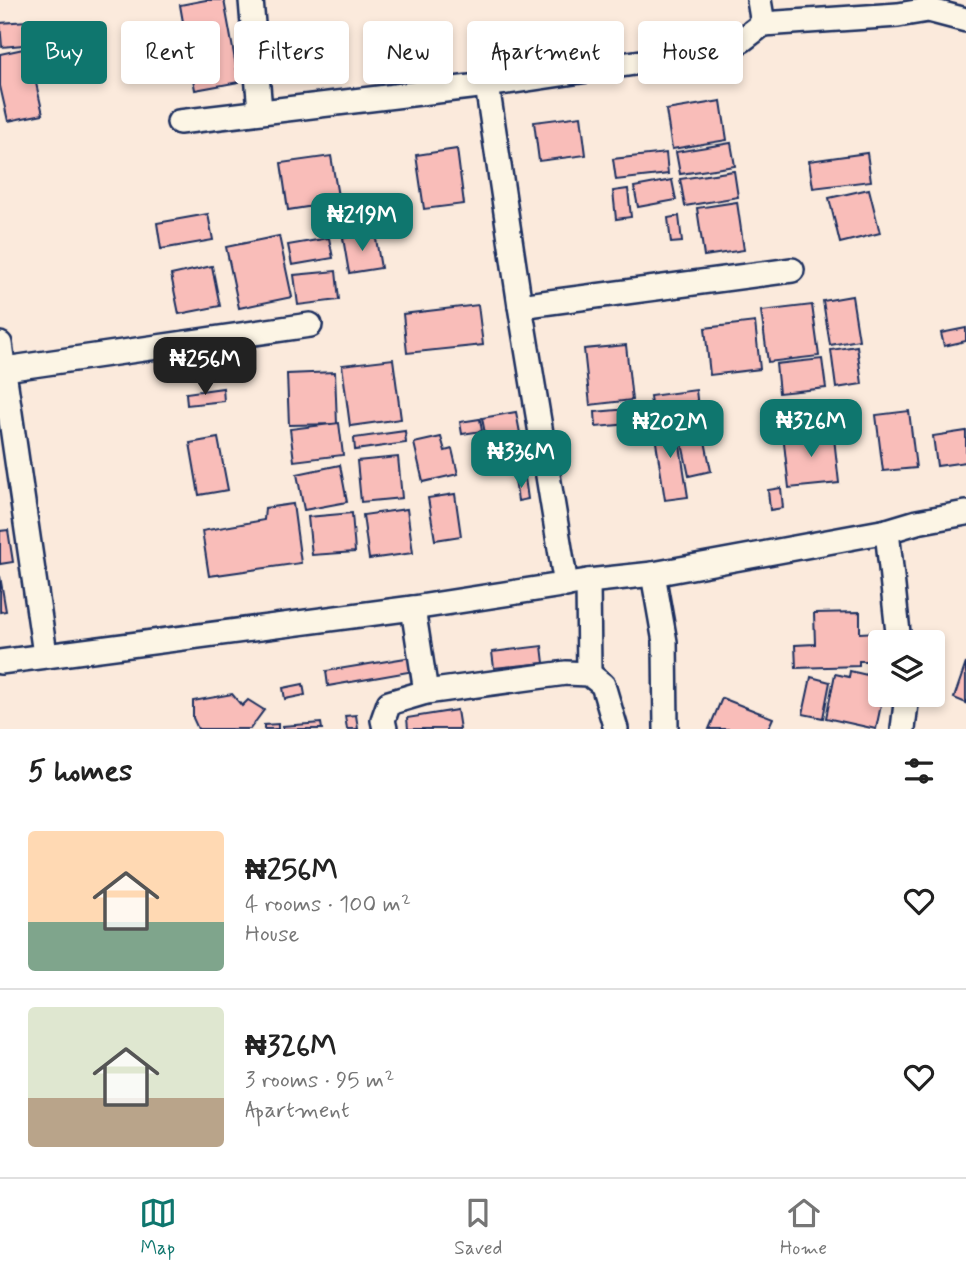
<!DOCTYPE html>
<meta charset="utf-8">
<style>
body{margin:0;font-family:Mynerve,sans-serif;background:#f6f6f6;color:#222;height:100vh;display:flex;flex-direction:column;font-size:26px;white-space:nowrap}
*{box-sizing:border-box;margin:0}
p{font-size:23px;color:#767676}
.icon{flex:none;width:38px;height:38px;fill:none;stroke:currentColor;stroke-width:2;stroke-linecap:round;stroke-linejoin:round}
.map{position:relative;height:729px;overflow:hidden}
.panel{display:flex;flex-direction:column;background:#fff;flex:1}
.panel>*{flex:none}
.hud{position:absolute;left:21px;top:21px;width:924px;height:63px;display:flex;gap:14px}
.tools{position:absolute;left:868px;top:630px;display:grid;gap:14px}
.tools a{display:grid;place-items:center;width:77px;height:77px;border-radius:7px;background:#fff;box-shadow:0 4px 10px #0003;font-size:35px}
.price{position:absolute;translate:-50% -60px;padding:0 16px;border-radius:14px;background:#0f766e;color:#fff;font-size:23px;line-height:46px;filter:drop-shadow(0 2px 4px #0008)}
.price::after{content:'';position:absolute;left:50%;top:42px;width:21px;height:16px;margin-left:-10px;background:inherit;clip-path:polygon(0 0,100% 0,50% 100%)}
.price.current{background:#222;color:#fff}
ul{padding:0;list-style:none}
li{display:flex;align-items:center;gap:21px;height:175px;padding:0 28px}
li+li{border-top:2px solid #e0e0e0}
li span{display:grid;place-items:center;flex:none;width:196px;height:140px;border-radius:7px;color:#555}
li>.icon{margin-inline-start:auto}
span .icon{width:84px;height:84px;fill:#fffc;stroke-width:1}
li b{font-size:30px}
h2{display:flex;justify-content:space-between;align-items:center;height:84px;padding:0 28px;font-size:30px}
.tag{padding:0 24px;border-radius:7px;background:#fff;box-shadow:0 4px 10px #0003;font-size:24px;line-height:63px}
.tag.current{background:#0f766e;color:#fff}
.menu{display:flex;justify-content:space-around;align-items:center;height:98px;border-top:2px solid #e0e0e0;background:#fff;font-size:19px;color:#767676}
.menu a{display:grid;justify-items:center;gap:4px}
.menu .current{color:#0f766e}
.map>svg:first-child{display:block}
.building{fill:#f9bdb9;stroke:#1b2f5e;stroke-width:2}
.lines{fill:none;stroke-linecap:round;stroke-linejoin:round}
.minor-casing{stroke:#1b2f5e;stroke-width:28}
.minor{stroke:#fcf5e5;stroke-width:23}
</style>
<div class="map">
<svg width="966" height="729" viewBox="0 0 966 729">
<rect width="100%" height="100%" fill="#fbeadc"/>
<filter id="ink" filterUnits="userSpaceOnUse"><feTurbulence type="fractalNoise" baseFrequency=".0143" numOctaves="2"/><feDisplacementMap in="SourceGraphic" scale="14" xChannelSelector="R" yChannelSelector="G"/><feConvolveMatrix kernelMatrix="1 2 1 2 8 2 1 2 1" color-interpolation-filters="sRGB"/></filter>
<g filter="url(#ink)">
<g class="building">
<polygon points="206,0 224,0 239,82 195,90 180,5"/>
<polygon points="42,20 44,43 2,47 0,23"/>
<polygon points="28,48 43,114 8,121 0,86 0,54"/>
<polygon points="721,101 727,140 672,149 666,110"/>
<polygon points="581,116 586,155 539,161 534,122"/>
<polygon points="731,143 735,166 680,174 676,152"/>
<polygon points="457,149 464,204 424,209 416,155"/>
<polygon points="666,153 668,174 616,180 613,159"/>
<polygon points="867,153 871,181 813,188 809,161"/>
<polygon points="331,156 339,202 288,210 281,163"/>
<polygon points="734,171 738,197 685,206 680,179"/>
<polygon points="672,180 676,200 638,207 634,187"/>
<polygon points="628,189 631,217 616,219 613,191"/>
<polygon points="869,189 880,233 840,243 829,198"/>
<polygon points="737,202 744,250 704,256 697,208"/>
<polygon points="340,205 343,220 321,224 317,209"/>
<polygon points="208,214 213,240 161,249 157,223"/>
<polygon points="679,216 682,242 671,243 668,218"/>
<polygon points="375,233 381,268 349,273 343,238"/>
<polygon points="279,236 292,297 239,308 226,247"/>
<polygon points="329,238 333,258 292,265 288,245"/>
<polygon points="212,266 220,306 179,314 171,275"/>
<polygon points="336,271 339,300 298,305 294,275"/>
<polygon points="852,296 859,340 830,345 823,301"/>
<polygon points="478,305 483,345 407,353 403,314"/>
<polygon points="812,305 819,356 768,362 761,311"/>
<polygon points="755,322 760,369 710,375 705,328"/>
<polygon points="966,328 966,341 944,346 941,333"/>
<polygon points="626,345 632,400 590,405 584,349"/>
<polygon points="857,346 862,384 836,388 831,350"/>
<polygon points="393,359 401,419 350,426 342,365"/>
<polygon points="822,359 826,388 779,393 776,364"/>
<polygon points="335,372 337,424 289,425 287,374"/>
<polygon points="223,388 224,401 187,405 186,393"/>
<polygon points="696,390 698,408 652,414 650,396"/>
<polygon points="829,403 832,423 783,431 779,411 810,404 811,406"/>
<polygon points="628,409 630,424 596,427 595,412"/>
<polygon points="909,411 916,468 883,471 876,415"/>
<polygon points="516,412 520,433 486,439 482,418"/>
<polygon points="700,416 711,471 689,476 677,420"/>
<polygon points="480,419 482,431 462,434 460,422"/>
<polygon points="676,420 688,497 665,500 653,423"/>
<polygon points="339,423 343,455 294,461 290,429"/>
<polygon points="833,429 839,483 789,488 783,434"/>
<polygon points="405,431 406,443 355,450 354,438"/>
<polygon points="966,431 966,462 937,466 933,436"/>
<polygon points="441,437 445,451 452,449 458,474 423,482 414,443"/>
<polygon points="218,438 228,490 199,495 190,443"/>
<polygon points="398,457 402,498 361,502 357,461"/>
<polygon points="340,465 347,502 304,510 297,474"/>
<polygon points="525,478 528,499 518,501 515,480"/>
<polygon points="781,488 783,508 770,510 768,490"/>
<polygon points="455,494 461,536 435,540 428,498"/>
<polygon points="293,504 301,563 209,576 202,531 264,520 265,508"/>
<polygon points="407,509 413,553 369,559 363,515"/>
<polygon points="352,513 355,552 312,555 308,517"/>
<polygon points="8,530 13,562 0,564 0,531"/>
<polygon points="0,576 6,611 0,612"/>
<polygon points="860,612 860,633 877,632 877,661 859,661 859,666 796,668 795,645 815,644 814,613"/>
<polygon points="542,646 544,663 494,668 492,652"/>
<polygon points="412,657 414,671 328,686 326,671"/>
<polygon points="966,663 966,703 954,698"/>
<polygon points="850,671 880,678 880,695 883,695 876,729 826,718 835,674 849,677"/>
<polygon points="811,677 830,682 823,718 803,714"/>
<polygon points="303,684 305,695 285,699 283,688"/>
<polygon points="232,694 242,706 248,700 264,710 250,729 198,729 193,718 193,701"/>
<polygon points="722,698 773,718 768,729 709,729"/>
<polygon points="457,710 460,729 408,729 407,718"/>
<polygon points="356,715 358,729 347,729 345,716"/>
<polygon points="321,723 322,729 283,729 283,726"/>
<polygon points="278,724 278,729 264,729 264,725"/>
</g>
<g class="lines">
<defs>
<g id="minor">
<polyline points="251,0 260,111"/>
<polyline points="763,24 898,15 928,10 966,20"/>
<polyline points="487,85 520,306 566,585"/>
<polyline points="179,122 487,85 708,52 742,40 763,24 759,0"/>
<polyline points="520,306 792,270"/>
<polyline points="0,344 45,654"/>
<polyline points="5,369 310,325"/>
<polyline points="887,531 899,642"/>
<polyline points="653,574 665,642 666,729"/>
<polyline points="588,581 589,674"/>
<polyline points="413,608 426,692"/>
<polyline points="0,662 413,608 588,581 653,574 887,531 917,522 966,513"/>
<polyline points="385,729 383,720 389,703 426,692 566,673 589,674 603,685 616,729"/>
<polyline points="903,729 907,695"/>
</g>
</defs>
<use href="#minor" class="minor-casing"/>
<use href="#minor" class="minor"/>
</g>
</g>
</svg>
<div class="tools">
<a><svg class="icon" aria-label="layers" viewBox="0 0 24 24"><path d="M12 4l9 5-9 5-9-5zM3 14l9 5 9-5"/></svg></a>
</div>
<b class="price" style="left:362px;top:253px">₦219M</b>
<b class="price current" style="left:205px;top:397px">₦256M</b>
<b class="price" style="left:811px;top:459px">₦326M</b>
<b class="price" style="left:670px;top:460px">₦202M</b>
<b class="price" style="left:521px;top:490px">₦336M</b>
<div class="hud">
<a class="tag current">Buy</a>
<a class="tag">Rent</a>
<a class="tag">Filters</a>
<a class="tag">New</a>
<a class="tag">Apartment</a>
<a class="tag">House</a>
</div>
</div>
<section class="panel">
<h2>5 homes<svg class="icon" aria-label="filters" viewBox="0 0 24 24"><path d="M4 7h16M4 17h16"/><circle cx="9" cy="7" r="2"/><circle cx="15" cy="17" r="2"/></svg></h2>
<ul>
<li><span style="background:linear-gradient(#ffd9b3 65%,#7fa58c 0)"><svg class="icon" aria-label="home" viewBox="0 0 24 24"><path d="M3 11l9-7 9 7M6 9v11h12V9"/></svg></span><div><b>₦256M</b><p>4 rooms · 100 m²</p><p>House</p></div><svg class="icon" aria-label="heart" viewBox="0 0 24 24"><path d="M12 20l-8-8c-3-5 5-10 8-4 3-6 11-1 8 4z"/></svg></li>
<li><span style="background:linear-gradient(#dfe7d0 65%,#b9a48a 0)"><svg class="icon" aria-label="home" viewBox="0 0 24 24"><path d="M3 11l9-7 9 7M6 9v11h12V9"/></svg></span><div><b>₦326M</b><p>3 rooms · 95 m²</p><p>Apartment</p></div><svg class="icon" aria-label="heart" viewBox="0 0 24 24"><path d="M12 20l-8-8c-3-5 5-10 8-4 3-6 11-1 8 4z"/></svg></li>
</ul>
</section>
<nav class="menu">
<a class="current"><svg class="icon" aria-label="map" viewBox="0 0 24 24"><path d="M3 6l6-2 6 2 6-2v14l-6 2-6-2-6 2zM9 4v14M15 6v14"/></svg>Map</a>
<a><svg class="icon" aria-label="saved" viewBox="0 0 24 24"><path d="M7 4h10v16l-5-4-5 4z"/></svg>Saved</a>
<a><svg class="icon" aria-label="home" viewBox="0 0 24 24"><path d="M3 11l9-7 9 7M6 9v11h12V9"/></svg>Home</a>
</nav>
